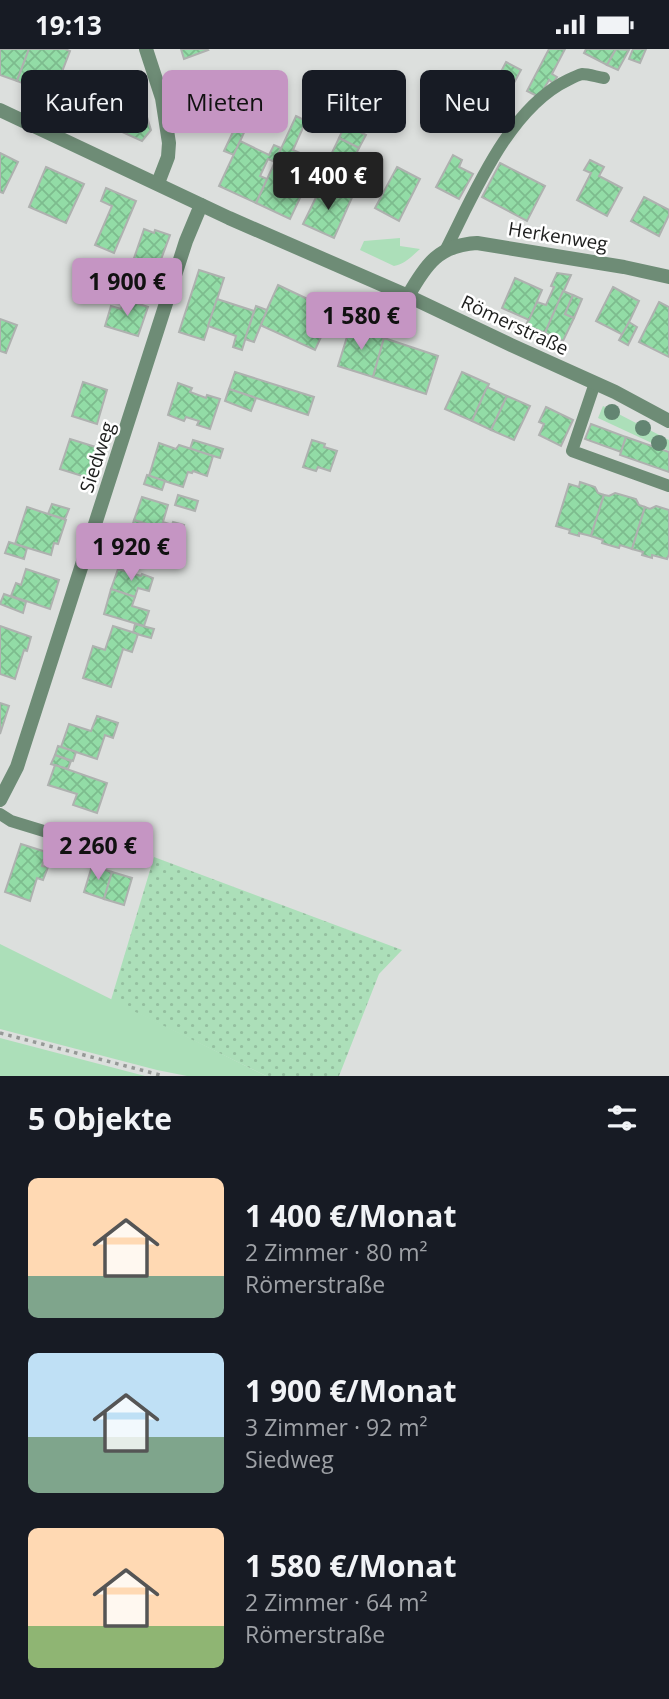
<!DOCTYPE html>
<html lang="de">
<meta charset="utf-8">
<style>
body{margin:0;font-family:"Open Sans",sans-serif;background:#242831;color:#f1f3f6;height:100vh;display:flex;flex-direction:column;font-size:26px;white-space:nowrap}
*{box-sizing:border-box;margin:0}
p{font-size:23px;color:#9ea1a6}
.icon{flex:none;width:38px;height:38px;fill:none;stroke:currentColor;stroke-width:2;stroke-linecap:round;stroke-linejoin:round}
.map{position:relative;height:1027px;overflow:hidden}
.panel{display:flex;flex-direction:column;background:#171b24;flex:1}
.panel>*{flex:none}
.guide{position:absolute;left:21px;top:21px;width:628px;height:63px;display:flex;gap:14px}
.price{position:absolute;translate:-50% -60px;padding:0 16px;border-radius:7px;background:#c595c3;color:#111;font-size:23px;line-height:46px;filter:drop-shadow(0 2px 4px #0008)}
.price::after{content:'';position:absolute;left:50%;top:42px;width:21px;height:16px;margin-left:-10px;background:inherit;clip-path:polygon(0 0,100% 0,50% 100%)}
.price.on{background:#222;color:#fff}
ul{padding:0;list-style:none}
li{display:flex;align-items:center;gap:21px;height:175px;padding:0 28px}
li span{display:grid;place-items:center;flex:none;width:196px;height:140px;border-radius:10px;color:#555}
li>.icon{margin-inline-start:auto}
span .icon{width:84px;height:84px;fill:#fffc;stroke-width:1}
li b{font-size:30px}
h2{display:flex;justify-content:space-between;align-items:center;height:84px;padding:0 28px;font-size:30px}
.tag{padding:0 24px;border-radius:10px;background:#171b24;box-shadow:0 4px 10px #0003;font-size:24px;line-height:63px}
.tag.on{background:#c595c3;color:#111}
.status{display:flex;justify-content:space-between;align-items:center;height:49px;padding:0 35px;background:#171b24;direction:ltr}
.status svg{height:19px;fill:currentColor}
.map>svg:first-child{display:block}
.green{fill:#acdfb9}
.garden{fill:url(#garden-dots)}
.building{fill:url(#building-cross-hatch);stroke:#aeb1af;stroke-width:2}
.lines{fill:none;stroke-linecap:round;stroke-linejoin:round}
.path{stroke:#969997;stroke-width:3.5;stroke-dasharray:3.5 5;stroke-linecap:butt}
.service{stroke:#6e8c76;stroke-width:12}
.minor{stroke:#6e8c76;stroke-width:14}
.tertiary{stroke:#6e8c76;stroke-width:14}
.tree{fill:#638572}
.labels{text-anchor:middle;stroke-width:5;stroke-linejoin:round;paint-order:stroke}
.street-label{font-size:19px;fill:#1d1e1d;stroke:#fff}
</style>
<div class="status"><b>19:13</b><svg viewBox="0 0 49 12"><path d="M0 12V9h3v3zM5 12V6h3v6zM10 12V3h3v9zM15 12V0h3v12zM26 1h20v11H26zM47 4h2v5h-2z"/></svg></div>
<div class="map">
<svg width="669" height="1027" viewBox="0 0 669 1027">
<defs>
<pattern id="garden-dots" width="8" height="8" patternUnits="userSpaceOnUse" patternTransform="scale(1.75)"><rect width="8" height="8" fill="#acdfb9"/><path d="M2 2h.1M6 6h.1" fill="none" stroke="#94bf9f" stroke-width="1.8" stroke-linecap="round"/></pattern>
<pattern id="building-cross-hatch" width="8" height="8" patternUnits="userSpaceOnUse" patternTransform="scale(1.75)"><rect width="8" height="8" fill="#92dca6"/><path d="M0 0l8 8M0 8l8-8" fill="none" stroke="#7dbc8e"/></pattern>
</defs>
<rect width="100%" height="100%" fill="#dcdfdd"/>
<g class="green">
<path d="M400 189V197L420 200C412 207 405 215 394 217L360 201 364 192Z"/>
<polygon points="603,357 669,391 669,402 598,369"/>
<polygon points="0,895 266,1027 187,1027 157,1021 0,980"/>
<polygon points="0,989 145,1027 0,1027"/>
</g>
<polygon class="garden" points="154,808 402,901 379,925 339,1027 266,1027 111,951"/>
<g class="building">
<polygon points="0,0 29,0 17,32 0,26"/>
<polygon points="29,0 65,0 70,2 53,46 17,32"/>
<polygon points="181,0 207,0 208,1 184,10"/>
<polygon points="549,0 565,0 552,25 557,28 553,34 549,31 539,48 527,42"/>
<polygon points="586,0 616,0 607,16 584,4"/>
<polygon points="616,0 629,1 618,21 607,16"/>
<polygon points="633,0 646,0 640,14 629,10"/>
<polygon points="506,13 521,21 491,76 477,69"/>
<polygon points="218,24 228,54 202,63 192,33"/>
<polygon points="91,30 107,37 108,33 117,37 115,41 134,49 119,82 75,63"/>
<polygon points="134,51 143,55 151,81 142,92 120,82"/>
<polygon points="296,67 306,72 293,101 300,104 292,120 310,128 290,170 256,154"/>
<polygon points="239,70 247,74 245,78 246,79 234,106 224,102"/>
<polygon points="345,76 366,86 359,99 339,89"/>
<polygon points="339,89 359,99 346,126 326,116"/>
<polygon points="240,92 269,106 274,96 281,99 275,113 268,110 260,127 267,130 256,154 219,137"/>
<polygon points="0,104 18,113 3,144 0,143"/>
<polygon points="453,106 462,111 459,118 473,125 459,150 436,138"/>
<polygon points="590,111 604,118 599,127 622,139 607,167 577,151 591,124 584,121"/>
<polygon points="500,114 545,137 527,172 482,148"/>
<polygon points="46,118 84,135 66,174 29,158"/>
<polygon points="397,118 420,130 399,172 375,159"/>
<polygon points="106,139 136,152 114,204 95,196 112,157 101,152"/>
<polygon points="343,139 354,144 334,189 303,175 320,140 339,148"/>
<polygon points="644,148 669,161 669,166 659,187 631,172"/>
<polygon points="144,180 154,184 155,181 170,186 156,224 141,219 142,216 134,213 133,216 132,215"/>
<polygon points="199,221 224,229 204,291 179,283"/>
<polygon points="557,224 571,226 545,284 526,276 537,253 546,256 554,238 551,237"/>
<polygon points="515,229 542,241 529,271 502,259"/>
<polygon points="278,236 333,262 315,301 260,276"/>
<polygon points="613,238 639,252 623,286 596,272"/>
<polygon points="563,242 573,246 565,265 574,269 563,292 545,284"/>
<polygon points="573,246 582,250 574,269 565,265"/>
<polygon points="124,250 148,258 138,287 105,277 111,257 121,260"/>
<polygon points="217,250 254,262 242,301 233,298 236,287 208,277"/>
<polygon points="659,253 669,258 669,308 639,293"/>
<polygon points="256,257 267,261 254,293 245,290"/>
<polygon points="0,270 17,276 6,304 0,302"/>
<polygon points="629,273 637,278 628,296 619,291"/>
<polygon points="350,278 384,289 373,328 338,317"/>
<polygon points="384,289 438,307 426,345 373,328"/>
<polygon points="235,323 314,348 308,366 229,340"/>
<polygon points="462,323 489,335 472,372 445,360"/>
<polygon points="83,333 107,341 97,375 72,367"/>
<polygon points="178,334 192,339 190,343 206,349 207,346 220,350 210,380 197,376 199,372 186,368 184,372 168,366"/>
<polygon points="487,338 507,347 491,381 472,372"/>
<polygon points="229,340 256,349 251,362 225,352"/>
<polygon points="507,347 530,357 514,391 491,381"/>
<polygon points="546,358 573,371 561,397 539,386 544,375 539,373"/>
<polygon points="591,375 626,388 621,403 585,390"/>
<polygon points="626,388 669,403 669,423 620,406"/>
<polygon points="70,390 102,400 92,430 60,420"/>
<polygon points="193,391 223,400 220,409 190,400"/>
<polygon points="312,391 325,395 324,398 337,402 330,422 318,418 316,422 303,418"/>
<polygon points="159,394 176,400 179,396 213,407 207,427 193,422 192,424 188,423 183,438 149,427"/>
<polygon points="147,426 165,432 162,441 144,435"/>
<polygon points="580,433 595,438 598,444 604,446 591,487 579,484 579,487 569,484 570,481 556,477 569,435 579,438"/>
<polygon points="615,444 636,450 639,456 645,458 632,500 620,496 619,499 602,494 603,491 591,487 604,446 609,447"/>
<polygon points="178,446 198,452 195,462 175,456"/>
<polygon points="142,448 168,456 163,473 172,476 173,473 184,476 181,486 134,471"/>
<polygon points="52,455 69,460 65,470 48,465"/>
<polygon points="656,457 669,461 669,505 667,510 652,506 652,509 642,506 643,503 632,500 645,458 650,460"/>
<polygon points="27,458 66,471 58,495 54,494 51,506 15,495"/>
<polygon points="134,471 181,486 178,496 166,493 167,490 158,487 153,503 127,495"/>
<polygon points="9,493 27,499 24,510 5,504"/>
<polygon points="26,520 59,531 50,560 11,547 16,534 21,536"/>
<polygon points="118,520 141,527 142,525 153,529 149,542 138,539 135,548 111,540"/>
<polygon points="111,540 135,548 132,557 149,562 144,577 104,565"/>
<polygon points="4,545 26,553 23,564 0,555"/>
<polygon points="135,575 154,580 151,589 133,584"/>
<polygon points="0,577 31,588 27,602 24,601 15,630 0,625"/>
<polygon points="113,577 138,585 132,603 123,600 111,638 83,629 93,597 105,601"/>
<polygon points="0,654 9,657 0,685"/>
<polygon points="97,667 118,674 113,689 105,686 97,710 61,698 69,675 91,682"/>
<polygon points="58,697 76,703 73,712 55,706"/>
<polygon points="55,706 71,712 68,720 51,715"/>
<polygon points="55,716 107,734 97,764 73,756 77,745 48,736"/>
<polygon points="55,793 77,800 72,813 49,805"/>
<polygon points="21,795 46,803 42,817 48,818 43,831 37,829 30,852 5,843"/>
<polygon points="92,817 112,823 104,850 84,843"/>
<polygon points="112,823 132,829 124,856 104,850"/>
</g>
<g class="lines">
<polyline class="path" points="0,984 164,1027"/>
<g class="service">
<path d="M446 200C474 145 509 59 568 31 572 29 578 26 582 25 589 25 597 28 604 29"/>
<polyline points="595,334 572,402 669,437"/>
<polyline points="0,765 11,772 132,809"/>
</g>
<g class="minor">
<polyline points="146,0 162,49 169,94 168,108 158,134"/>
<path d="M408 247C426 215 439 196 477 194L624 218 669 228"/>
<polyline points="0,751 17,718 186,192 201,156"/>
</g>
<polyline class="tertiary" points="0,61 229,169 408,247 511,296 615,343 669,372"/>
</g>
<g class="tree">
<circle cx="612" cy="363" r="8"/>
<circle cx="643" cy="379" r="8"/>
<circle cx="659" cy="394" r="8"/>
</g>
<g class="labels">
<g class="street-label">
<text transform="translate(558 187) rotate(9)" y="7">Herkenweg</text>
<text transform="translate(515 276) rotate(25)" y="7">Römerstraße</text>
<text transform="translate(97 408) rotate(-72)" y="7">Siedweg</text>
</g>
</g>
</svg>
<b class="price on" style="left:328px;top:163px">1 400 €</b>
<b class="price" style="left:127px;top:269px">1 900 €</b>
<b class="price" style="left:361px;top:303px">1 580 €</b>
<b class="price" style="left:131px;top:534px">1 920 €</b>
<b class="price" style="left:98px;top:833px">2 260 €</b>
<div class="guide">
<a class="tag">Kaufen</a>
<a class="tag on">Mieten</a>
<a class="tag">Filter</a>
<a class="tag">Neu</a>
</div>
</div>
<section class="panel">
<h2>5 Objekte<svg class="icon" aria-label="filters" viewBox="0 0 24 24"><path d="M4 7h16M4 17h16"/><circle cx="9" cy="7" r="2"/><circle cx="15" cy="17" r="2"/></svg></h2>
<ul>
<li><span style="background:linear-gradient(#ffd9b3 70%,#7fa58c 0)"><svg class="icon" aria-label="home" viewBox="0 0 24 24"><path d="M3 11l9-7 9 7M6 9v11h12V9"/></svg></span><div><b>1 400 €/Monat</b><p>2 Zimmer · 80 m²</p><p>Römerstraße</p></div></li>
<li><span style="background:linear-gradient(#bfe0f5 60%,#7fa58c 0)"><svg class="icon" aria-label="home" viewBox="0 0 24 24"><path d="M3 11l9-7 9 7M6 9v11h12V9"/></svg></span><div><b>1 900 €/Monat</b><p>3 Zimmer · 92 m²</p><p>Siedweg</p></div></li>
<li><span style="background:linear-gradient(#ffd9b3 70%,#8fb573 0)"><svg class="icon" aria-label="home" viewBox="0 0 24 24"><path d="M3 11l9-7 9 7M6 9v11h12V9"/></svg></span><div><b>1 580 €/Monat</b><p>2 Zimmer · 64 m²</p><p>Römerstraße</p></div></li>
</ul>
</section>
